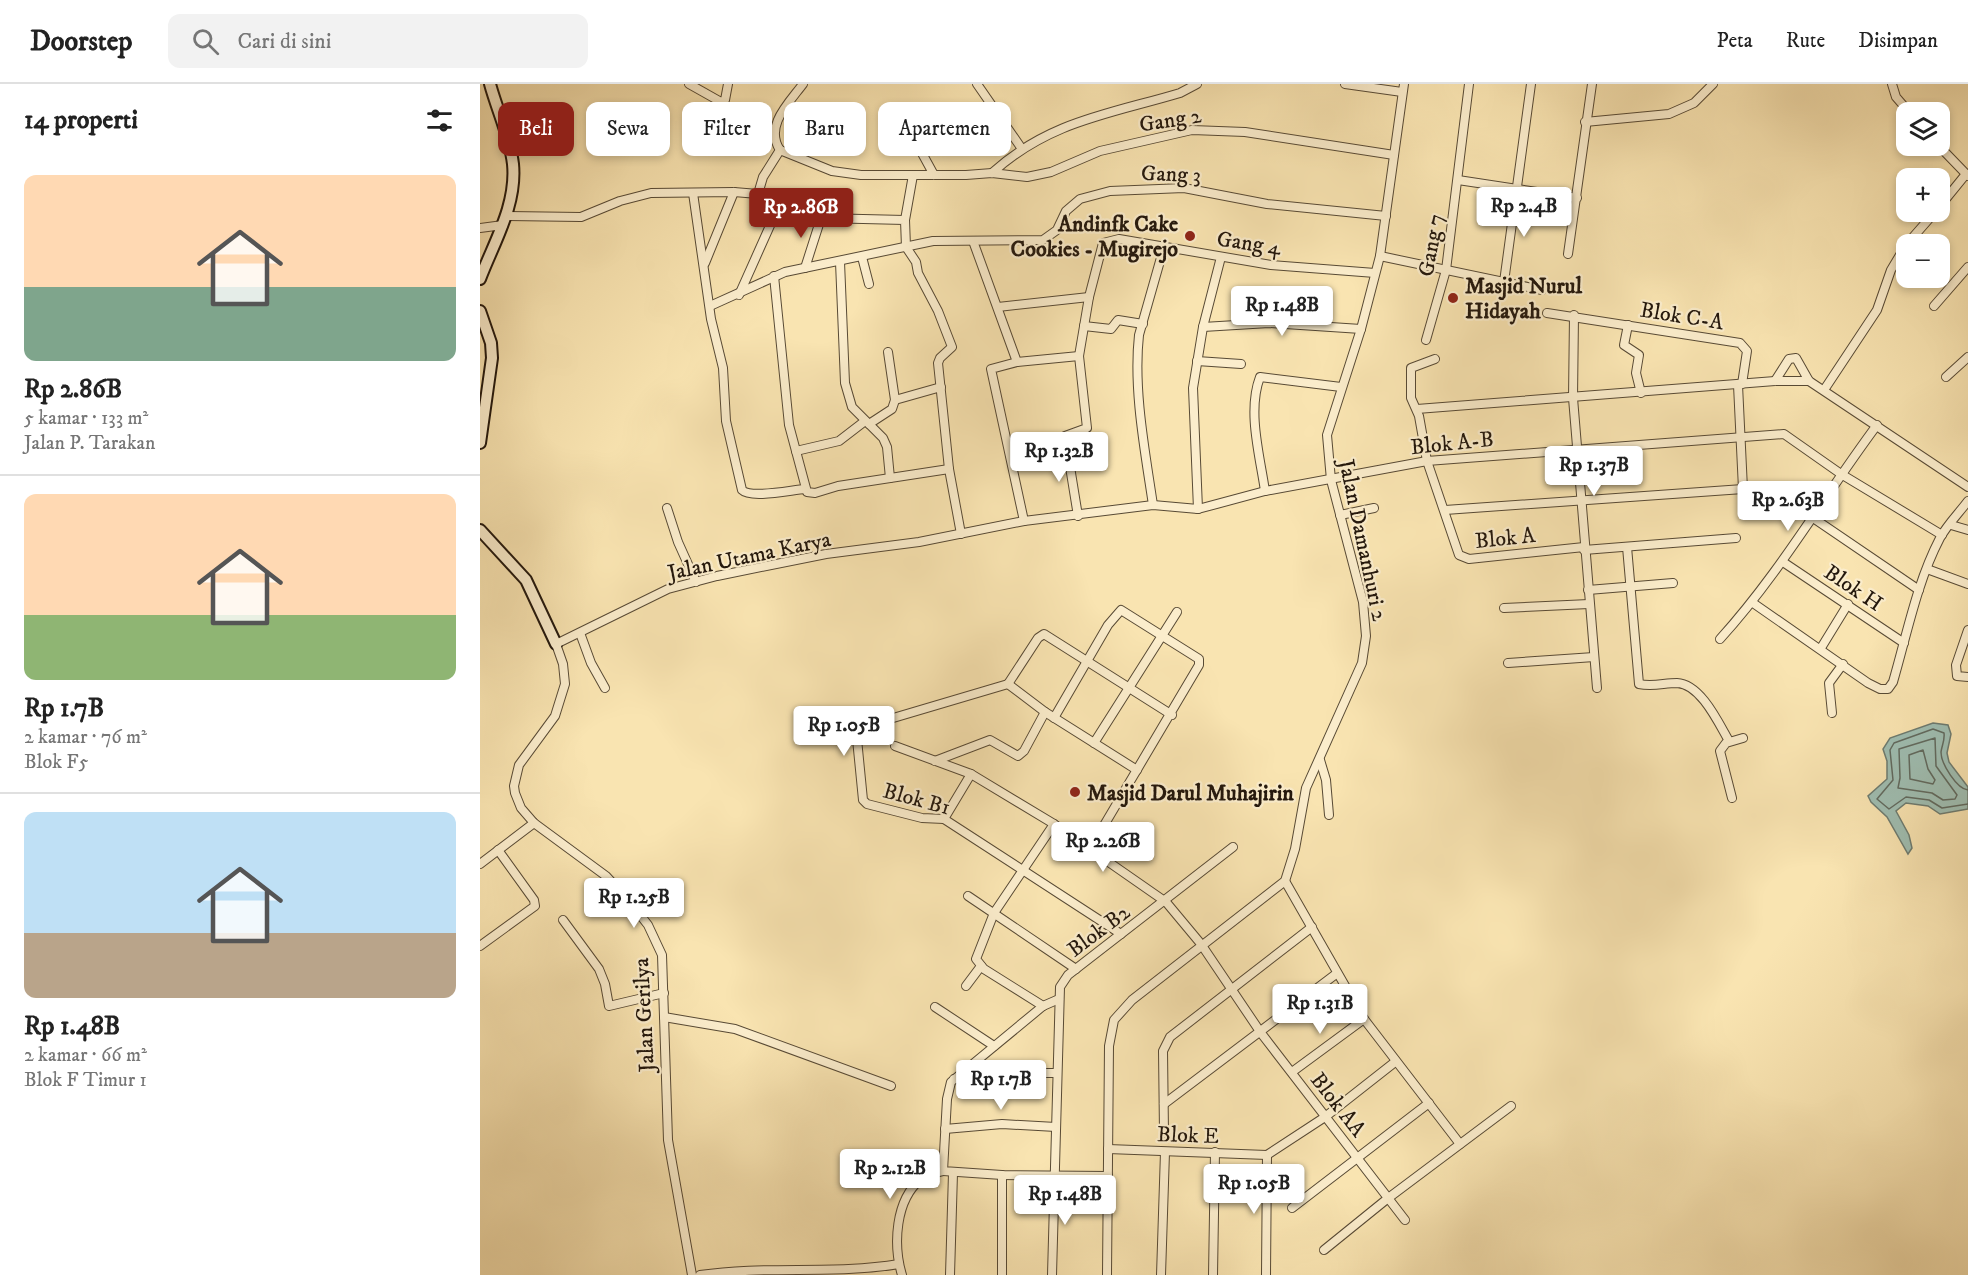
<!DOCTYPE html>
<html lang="id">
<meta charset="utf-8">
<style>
body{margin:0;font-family:"IM FELL DW Pica",serif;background:#f2f2f2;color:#222;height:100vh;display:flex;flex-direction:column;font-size:22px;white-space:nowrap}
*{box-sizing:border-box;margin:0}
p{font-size:20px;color:#767676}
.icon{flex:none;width:33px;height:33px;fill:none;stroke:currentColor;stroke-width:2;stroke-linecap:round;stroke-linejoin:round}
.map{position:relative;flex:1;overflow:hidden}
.drawer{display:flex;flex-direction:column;background:#fff;width:480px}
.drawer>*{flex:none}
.guide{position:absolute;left:18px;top:18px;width:570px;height:54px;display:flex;gap:12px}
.fabs{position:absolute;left:1416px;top:18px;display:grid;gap:12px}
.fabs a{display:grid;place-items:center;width:54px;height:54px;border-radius:12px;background:#fff;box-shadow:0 3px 9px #0003;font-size:30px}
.price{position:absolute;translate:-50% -51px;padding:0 14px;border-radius:6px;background:#fff;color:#222;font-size:20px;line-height:39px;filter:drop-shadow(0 2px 3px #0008)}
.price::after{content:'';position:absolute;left:50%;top:36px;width:18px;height:14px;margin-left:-9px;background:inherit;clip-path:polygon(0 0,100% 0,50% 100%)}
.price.on{background:#8f2418;color:#fff}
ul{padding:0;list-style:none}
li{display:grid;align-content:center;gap:12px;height:318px;padding:0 24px}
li+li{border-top:2px solid #e0e0e0}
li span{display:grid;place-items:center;height:186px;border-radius:12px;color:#555}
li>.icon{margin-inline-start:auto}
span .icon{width:108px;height:108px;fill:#fffc;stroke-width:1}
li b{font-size:26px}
h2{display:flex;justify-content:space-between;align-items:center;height:72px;padding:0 24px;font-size:26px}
.tag{padding:0 21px;border-radius:12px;background:#fff;box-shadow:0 3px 9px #0003;font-size:21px;line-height:54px}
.tag.on{background:#8f2418;color:#fff}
header{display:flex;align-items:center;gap:36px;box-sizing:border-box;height:84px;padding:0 30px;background:#fff;border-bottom:2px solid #e0e0e0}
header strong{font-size:28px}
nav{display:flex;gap:33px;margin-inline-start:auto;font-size:21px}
.search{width:420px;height:54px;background:#f2f2f2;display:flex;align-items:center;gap:15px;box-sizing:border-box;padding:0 21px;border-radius:12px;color:#767676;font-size:22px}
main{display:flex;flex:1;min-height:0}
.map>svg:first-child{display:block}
.water{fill:#9fbeb2;stroke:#6d7b70;stroke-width:1.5}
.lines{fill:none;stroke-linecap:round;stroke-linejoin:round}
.shore{stroke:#616a5f;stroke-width:1.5}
.street-casing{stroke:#584a35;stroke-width:10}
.secondary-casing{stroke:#23170c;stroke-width:14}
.street{stroke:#fbedcc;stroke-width:8}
.secondary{stroke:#fbedcc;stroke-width:10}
.poi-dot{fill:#8f2418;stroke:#fbedcc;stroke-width:2}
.labels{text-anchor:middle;stroke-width:4.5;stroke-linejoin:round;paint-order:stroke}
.street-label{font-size:22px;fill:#23170c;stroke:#fbedcc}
.poi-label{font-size:22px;font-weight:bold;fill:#23170c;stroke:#fbedcc;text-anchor:start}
</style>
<header>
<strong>Doorstep</strong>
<div class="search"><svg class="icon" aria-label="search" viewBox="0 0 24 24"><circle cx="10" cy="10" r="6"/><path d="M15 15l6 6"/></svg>Cari di sini</div>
<nav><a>Peta</a><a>Rute</a><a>Disimpan</a></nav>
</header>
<main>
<section class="drawer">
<h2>14 properti<svg class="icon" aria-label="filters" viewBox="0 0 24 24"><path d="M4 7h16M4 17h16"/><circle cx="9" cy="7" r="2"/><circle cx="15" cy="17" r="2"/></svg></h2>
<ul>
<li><span style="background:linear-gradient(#ffd9b3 60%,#7fa58c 0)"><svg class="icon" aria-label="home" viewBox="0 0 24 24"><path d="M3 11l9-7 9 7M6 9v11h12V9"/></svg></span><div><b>Rp 2.86B</b><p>5 kamar · 133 m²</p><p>Jalan P. Tarakan</p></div></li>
<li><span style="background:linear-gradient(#ffd9b3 65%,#8fb573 0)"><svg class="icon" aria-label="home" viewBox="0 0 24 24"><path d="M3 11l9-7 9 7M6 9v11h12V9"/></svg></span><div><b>Rp 1.7B</b><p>2 kamar · 76 m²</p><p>Blok F5</p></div></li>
<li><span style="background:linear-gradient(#bfe0f5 65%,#b9a48a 0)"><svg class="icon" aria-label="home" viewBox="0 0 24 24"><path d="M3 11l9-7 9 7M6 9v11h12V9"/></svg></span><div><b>Rp 1.48B</b><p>2 kamar · 66 m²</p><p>Blok F Timur 1</p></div></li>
</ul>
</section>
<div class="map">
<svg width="1488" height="1191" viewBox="0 0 1488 1191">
<rect width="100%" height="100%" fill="#f9e4b1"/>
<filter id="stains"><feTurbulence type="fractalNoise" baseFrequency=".00333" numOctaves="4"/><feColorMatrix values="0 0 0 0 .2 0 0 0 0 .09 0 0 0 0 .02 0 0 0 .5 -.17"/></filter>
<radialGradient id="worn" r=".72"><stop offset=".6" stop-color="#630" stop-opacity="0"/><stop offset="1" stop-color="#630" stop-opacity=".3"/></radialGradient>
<polygon class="water" points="1453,639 1468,641 1471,650 1467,669 1469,678 1488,703 1488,725 1460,730 1448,722 1426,719 1416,727 1429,751 1432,764 1428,770 1407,733 1391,718 1388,712 1407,695 1407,677 1403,665 1410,654"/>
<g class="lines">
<g class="shore">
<polygon points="1455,654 1456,682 1477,711 1475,715 1463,716 1452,709 1418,704 1420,694 1419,665"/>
<polygon points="1443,666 1448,685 1455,696 1453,700 1430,695 1429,671"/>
<path d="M1488 706C1477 705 1461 680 1461 668 1462 661 1465 656 1464 649L1453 645 1414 659 1410 666 1413 696 1397 715 1409 725 1426 713 1449 716 1462 724 1488 720"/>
</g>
<defs>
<g id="street">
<polyline points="209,0 241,18 245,16 248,0"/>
<polyline points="497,0 542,65"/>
<polyline points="865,0 922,8"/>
<polyline points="1412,0 1416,13 1429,28"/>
<polyline points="420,29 454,91"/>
<polyline points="1105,38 1189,30 1214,19 1233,0"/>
<polyline points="1459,62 1488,92"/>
<polyline points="300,66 352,87 381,91 486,91 512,89 547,93 571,88 620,67 712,46 765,48 914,71"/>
<path d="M300 66C284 42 309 19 323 0"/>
<path d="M512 89C569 37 630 30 700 9L717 0"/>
<polyline points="978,96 1097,114"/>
<path d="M213 109 231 235 243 284 246 337 262 406C271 415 311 406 325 405"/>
<polyline points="278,110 283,93 300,66"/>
<polyline points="1460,122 1486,90"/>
<polyline points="27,132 101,133 140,117 171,109 254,108 278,110 341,134 425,136 426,163 436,178 438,189 458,227 472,263 460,274 458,279 469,385 481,450"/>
<polyline points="425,136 433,91"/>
<polyline points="0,144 23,141"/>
<polyline points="493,157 537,278"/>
<polyline points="1427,160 1455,128"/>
<polyline points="1088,170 1112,0"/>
<polyline points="900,172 1062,206"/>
<polyline points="382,173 389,200"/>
<polyline points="360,178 365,299 372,323 403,354 407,363 410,394"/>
<polyline points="225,179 254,108"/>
<polyline points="325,184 341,134"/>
<polyline points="294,192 309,341 327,408 335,409 358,402 469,385"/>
<polyline points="1024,198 1051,0"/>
<polyline points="259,211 301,117"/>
<polyline points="230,222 305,188 453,157 563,156 577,146 586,127 600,115 630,107 704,104 787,120 906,132"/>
<polyline points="1454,222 1488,183"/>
<polyline points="518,223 609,213"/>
<polyline points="1067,229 1260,259 1267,267 1262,300"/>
<polyline points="1094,231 1093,314 1117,604"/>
<polyline points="1148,241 1144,261 1159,271 1156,289 1161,309"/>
<polyline points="604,242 631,245 638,236 663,240"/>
<polyline points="723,243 789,239 881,245"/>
<polyline points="946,256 966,186 989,0"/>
<polyline points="955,275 931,284 931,314 939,332 947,377 979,471 989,475 1104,463"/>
<polyline points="717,277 761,280"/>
<polyline points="1466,293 1488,273"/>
<polyline points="1295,297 1309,275 1316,274 1329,297 1488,403"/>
<polyline points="1258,301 1263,405"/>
<polyline points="1344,306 1397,226 1411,186 1426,161"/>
<polyline points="415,316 461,303"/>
<polyline points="937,325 1295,297 1329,297"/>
<polyline points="389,340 412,325 415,316 408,268"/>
<polyline points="316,367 359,357 385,337"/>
<path d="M785 407C780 372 767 327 780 293L861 303"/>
<path d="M673 421C665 367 653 305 659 251L684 163"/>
<polyline points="187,424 198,458 216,498"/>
<polyline points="718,425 713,304 723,243 741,173"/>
<polyline points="965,426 1263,405 1298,410 1439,506"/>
<polyline points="860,431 894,424"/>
<polyline points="598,432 585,352 607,344 599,272 609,213 623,159 639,155 791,181 895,189"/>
<polyline points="544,437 511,285 537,278 599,272"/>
<polyline points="1471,441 1488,446"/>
<path d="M1147 463 1159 600C1173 603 1184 599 1197 599 1221 600 1239 640 1249 657"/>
<polyline points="1104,466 1256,454"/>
<polyline points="1303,478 1424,559"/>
<polyline points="1447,485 1488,500"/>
<polyline points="1108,506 1193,499"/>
<path d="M1273 519 1388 599 1400 605H1408L1413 598C1427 550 1437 498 1460 454 1467 441 1479 429 1488 417"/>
<polyline points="1024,524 1109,520"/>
<polyline points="1488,546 1476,581 1477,592 1488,593"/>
<polyline points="100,549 111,579 125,604"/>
<path d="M1240 555C1300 489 1344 412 1397 341"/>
<polyline points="1341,564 1368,520"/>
<polyline points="1028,579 1114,573"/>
<polyline points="528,600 376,645 383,716 387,720 442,734 464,735 641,850"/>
<polyline points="528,600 558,554 564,550 692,631"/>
<polyline points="528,600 565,628 657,686"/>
<polyline points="1352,629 1349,599 1363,580"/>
<polyline points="574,634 628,541 641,526 719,575 719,581 610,765"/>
<polyline points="614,659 697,528"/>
<polyline points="415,662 491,690 574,740 686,818 721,860 781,949 925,1136"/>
<polyline points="840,676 846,696 849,731"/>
<polyline points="455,677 510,656 538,672 544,667 565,628"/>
<polyline points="1252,714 1240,667 1246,659 1263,654"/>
<polyline points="464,735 491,690"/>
<polyline points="0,780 54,739"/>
<polyline points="805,797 884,935 980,1060"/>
<polyline points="488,812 596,885"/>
<polyline points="83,836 119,885 125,900 129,922 184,909"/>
<polyline points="0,862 55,822 54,816 18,766"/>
<polyline points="486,902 501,882"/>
<polyline points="579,915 563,922 471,998 467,1015 463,1087 522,1091 628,1092"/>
<polyline points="563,922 504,885 496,875 514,829 574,740"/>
<polyline points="455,923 514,962"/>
<polyline points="184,933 255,945 411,1002"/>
<polyline points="812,988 884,935"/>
<polyline points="474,995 526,989 577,989"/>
<polyline points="684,1020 856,890"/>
<polyline points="465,1045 522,1040 576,1043"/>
<polyline points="684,1049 683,967 690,953 832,843"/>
<polyline points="628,1065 787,1071"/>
<polyline points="787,1071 845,1033 915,978"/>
<polyline points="812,1124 949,1019"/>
<polyline points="844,1166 907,1115 1031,1022"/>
<polyline points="212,1191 188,1056 182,871 168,841 150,818 126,792 54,739 41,724 35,709 34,702 39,681 75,632 85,600 83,580 76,560 188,505 237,492 346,470 439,458 544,437 673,421 718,425 785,407 947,377 1304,350 1361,390 1462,451"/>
<path d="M220 1191C286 1181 354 1191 419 1180"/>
<path d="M422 1191C413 1161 415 1116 441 1095 447 1091 456 1089 463 1087"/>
<polyline points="470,1191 473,1089"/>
<polyline points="522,1191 522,1091"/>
<polyline points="572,1191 580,903 588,891 753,763"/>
<polyline points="627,1191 629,962 634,936 652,916 805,797 815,765 826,704 882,579 886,552 883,518 851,396 847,351 881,245 900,172 924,0"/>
<polyline points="681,1191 685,1068"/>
<polyline points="733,1191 735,1068"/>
<polyline points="786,1191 787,1071"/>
</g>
<g id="secondary">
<path d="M0 195C14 158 37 121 33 80 30 53 17 26 10 0"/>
<polyline points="0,227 11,259 12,274 0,359"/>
<polyline points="0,446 46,496 76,560"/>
</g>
</defs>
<use href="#street" class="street-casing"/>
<use href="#secondary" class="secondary-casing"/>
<use href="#street" class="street"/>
<use href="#secondary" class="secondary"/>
</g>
<g class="poi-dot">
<circle cx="710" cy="152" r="6"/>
<circle cx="973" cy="214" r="6"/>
<circle cx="595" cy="708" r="6"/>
</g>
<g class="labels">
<g class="street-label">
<text transform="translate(690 35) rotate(-9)" y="8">Gang 2</text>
<text transform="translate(691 89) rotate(2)" y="8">Gang 3</text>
<text transform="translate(769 158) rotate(8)" y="8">Gang 4</text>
<text transform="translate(950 161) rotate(-80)" y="8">Gang 7</text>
<text transform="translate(1202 231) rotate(9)" y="8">Blok C-A</text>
<text transform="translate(972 358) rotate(-6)" y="8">Blok A-B</text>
<text transform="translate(1025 453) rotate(-6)" y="8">Blok A</text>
<text transform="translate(884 456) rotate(78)" y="8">Jalan Damanhuri 2</text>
<text transform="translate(269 471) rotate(-12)" y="8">Jalan Utama Karya</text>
<text transform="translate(1374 503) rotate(34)" y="8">Blok H</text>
<text transform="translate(437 714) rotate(15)" y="8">Blok B1</text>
<text transform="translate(618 846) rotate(-37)" y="8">Blok B2</text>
<text transform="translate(163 931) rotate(-93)" y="8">Jalan Gerilya</text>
<text transform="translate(859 1020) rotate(52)" y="8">Blok AA</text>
<text transform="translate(708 1050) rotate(2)" y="8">Blok E</text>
</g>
<g class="poi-label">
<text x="698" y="147" text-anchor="end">Andinfk Cake<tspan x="698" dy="25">Cookies - Mugirejo</tspan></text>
<text x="985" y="209">Masjid Nurul<tspan x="985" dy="25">Hidayah</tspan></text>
<text x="607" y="716">Masjid Darul Muhajirin</text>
</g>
</g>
<rect width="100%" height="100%" filter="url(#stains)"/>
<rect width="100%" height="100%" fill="url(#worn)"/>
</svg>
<div class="fabs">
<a><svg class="icon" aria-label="layers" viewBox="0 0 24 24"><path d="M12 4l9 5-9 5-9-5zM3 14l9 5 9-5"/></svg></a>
<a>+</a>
<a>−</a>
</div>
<b class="price" style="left:1044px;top:154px">Rp 2.4B</b>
<b class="price on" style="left:321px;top:155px">Rp 2.86B</b>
<b class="price" style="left:802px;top:253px">Rp 1.48B</b>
<b class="price" style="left:579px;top:399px">Rp 1.32B</b>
<b class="price" style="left:1114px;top:413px">Rp 1.37B</b>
<b class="price" style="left:1308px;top:448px">Rp 2.63B</b>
<b class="price" style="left:364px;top:673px">Rp 1.05B</b>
<b class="price" style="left:623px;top:789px">Rp 2.26B</b>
<b class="price" style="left:154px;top:845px">Rp 1.25B</b>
<b class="price" style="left:840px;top:951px">Rp 1.31B</b>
<b class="price" style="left:521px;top:1027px">Rp 1.7B</b>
<b class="price" style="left:410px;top:1116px">Rp 2.12B</b>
<b class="price" style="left:774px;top:1131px">Rp 1.05B</b>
<b class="price" style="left:585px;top:1142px">Rp 1.48B</b>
<div class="guide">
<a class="tag on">Beli</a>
<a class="tag">Sewa</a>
<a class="tag">Filter</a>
<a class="tag">Baru</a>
<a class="tag">Apartemen</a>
</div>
</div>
</main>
